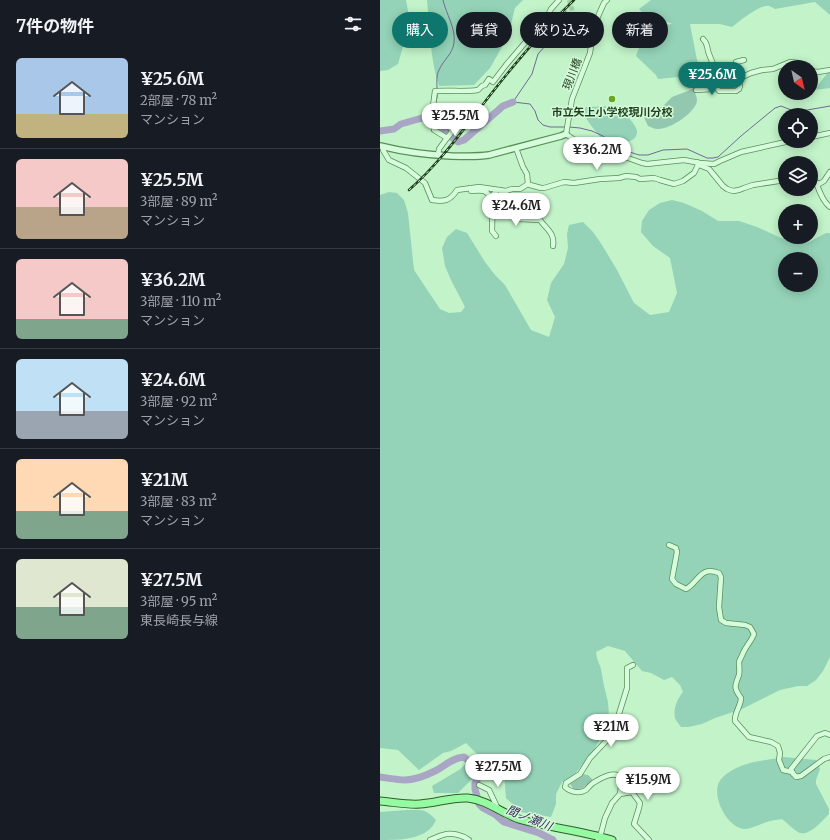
<!DOCTYPE html>
<html lang="ja">
<meta charset="utf-8">
<style>
body{margin:0;font-family:Merriweather,"Noto Sans JP",serif;background:#20242c;color:#f1f3f6;height:100vh;display:flex;flex-direction:column;font-size:15px;white-space:nowrap}
*{box-sizing:border-box;margin:0}
p{font-size:13px;color:#9ea1a6}
.icon{flex:none;width:22px;height:22px;fill:none;stroke:currentColor;stroke-width:2;stroke-linecap:round;stroke-linejoin:round}
.map{position:relative;flex:1;overflow:hidden}
.drawer{display:flex;flex-direction:column;background:#171b24;width:380px}
.drawer>*{flex:none}
.hud{position:absolute;left:12px;top:12px;width:378px;height:36px;display:flex;gap:8px}
.needle{width:26px;rotate:146deg}
.fabs{position:absolute;left:398px;top:60px;display:grid;gap:8px}
.fabs a{display:grid;place-items:center;width:40px;height:40px;border-radius:50%;background:#171b24;box-shadow:0 2px 10px #0003;font-size:20px}
.price{position:absolute;translate:-50% -34px;padding:0 9px;border-radius:14px;background:#fff;color:#222;font-size:13px;line-height:26px;filter:drop-shadow(0 1px 2px #0008)}
.price::after{content:'';position:absolute;left:50%;top:24px;width:12px;height:9px;margin-left:-6px;background:inherit;clip-path:polygon(0 0,100% 0,50% 100%)}
.price.current{background:#0f766e;color:#fff}
ul{padding:0;list-style:none}
li{display:flex;align-items:center;gap:12px;height:100px;padding:0 16px}
li+li{border-top:1px solid #363941}
li span{display:grid;place-items:center;flex:none;width:112px;height:80px;border-radius:6px;color:#555}
li>.icon{margin-inline-start:auto}
span .icon{width:48px;height:48px;fill:#fffc;stroke-width:1}
li b{font-size:17px}
h2{display:flex;justify-content:space-between;align-items:center;height:48px;padding:0 16px;font-size:17px}
.chip{padding:0 14px;border-radius:18px;background:#171b24;box-shadow:0 2px 10px #0003;font-size:14px;line-height:36px}
.chip.current{background:#0f766e;color:#fff}
main{display:flex;flex:1;min-height:0}
.map>svg:first-child{display:block}
.green{fill:#94d3b7;fill-rule:evenodd}
.cemetery{fill:#94c7b0}
.lines{fill:none;stroke-linecap:round;stroke-linejoin:round}
.stream{stroke:#726a95;stroke-width:1}
.river{stroke:#a9a5c5;stroke-width:7}
.minor-tunnel{stroke:#a1cfa6;stroke-width:4.5;stroke-dasharray:4.5 2;stroke-linecap:butt}
.minor-casing{stroke:#588f57;stroke-width:6}
.tertiary-casing{stroke:#588f57;stroke-width:8}
.primary-casing{stroke:#305d2b;stroke-width:9}
.minor{stroke:#d6fcdc;stroke-width:4.5}
.tertiary{stroke:#d6fcdc;stroke-width:5.5}
.primary{stroke:#96faa2;stroke-width:7}
.rail-casing{stroke:#1f3e1c;stroke-width:2.5}
.rail{stroke:#d3f9d8;stroke-width:1;stroke-dasharray:3;stroke-linecap:butt}
.poi-dot{fill:#6ca61f;stroke:#d3f9d8;stroke-width:1.5}
.labels{text-anchor:middle;stroke-width:3;stroke-linejoin:round;paint-order:stroke}
.street-label{font-size:11px;fill:#1f3e1c;stroke:#d3f9d8}
.poi-label{font-size:11px;font-weight:bold;fill:#1f3e1c;stroke:#d3f9d8}
.water-label{font-size:12px;font-style:italic;fill:#3e2a5f;stroke:#d3f9d8}
</style>
<main>
<section class="drawer">
<h2>7件の物件<svg class="icon" aria-label="filters" viewBox="0 0 24 24"><path d="M4 7h16M4 17h16"/><circle cx="9" cy="7" r="2"/><circle cx="15" cy="17" r="2"/></svg></h2>
<ul>
<li><span style="background:linear-gradient(#a9c7e8 70%,#c2b280 0)"><svg class="icon" aria-label="home" viewBox="0 0 24 24"><path d="M3 11l9-7 9 7M6 9v11h12V9"/></svg></span><div><b>¥25.6M</b><p>2部屋 · 78 m²</p><p>マンション</p></div></li>
<li><span style="background:linear-gradient(#f6c9c9 60%,#b9a48a 0)"><svg class="icon" aria-label="home" viewBox="0 0 24 24"><path d="M3 11l9-7 9 7M6 9v11h12V9"/></svg></span><div><b>¥25.5M</b><p>3部屋 · 89 m²</p><p>マンション</p></div></li>
<li><span style="background:linear-gradient(#f6c9c9 75%,#7fa58c 0)"><svg class="icon" aria-label="home" viewBox="0 0 24 24"><path d="M3 11l9-7 9 7M6 9v11h12V9"/></svg></span><div><b>¥36.2M</b><p>3部屋 · 110 m²</p><p>マンション</p></div></li>
<li><span style="background:linear-gradient(#bfe0f5 65%,#9aa5b1 0)"><svg class="icon" aria-label="home" viewBox="0 0 24 24"><path d="M3 11l9-7 9 7M6 9v11h12V9"/></svg></span><div><b>¥24.6M</b><p>3部屋 · 92 m²</p><p>マンション</p></div></li>
<li><span style="background:linear-gradient(#ffd9b3 65%,#7fa58c 0)"><svg class="icon" aria-label="home" viewBox="0 0 24 24"><path d="M3 11l9-7 9 7M6 9v11h12V9"/></svg></span><div><b>¥21M</b><p>3部屋 · 83 m²</p><p>マンション</p></div></li>
<li><span style="background:linear-gradient(#dfe7d0 60%,#7fa58c 0)"><svg class="icon" aria-label="home" viewBox="0 0 24 24"><path d="M3 11l9-7 9 7M6 9v11h12V9"/></svg></span><div><b>¥27.5M</b><p>3部屋 · 95 m²</p><p>東長崎長与線</p></div></li>
</ul>
</section>
<div class="map">
<svg width="450" height="840" viewBox="0 0 450 840">
<rect width="100%" height="100%" fill="#c2f3c9"/>
<g class="green">
<polygon points="0,0 26,0 28,11 26,36 18,64 8,70 0,71"/>
<path d="M47 0H143L135 8 131 24 123 45 110 68 94 85 59 86C50 59 50 29 47 0Z"/>
<path d="M271 0H450V15L435 2 395 9C395 9 390 6 389 6 380 4 360 21 352 27L340 24H310L317 60 322 68 319 75 278 79 276 75 256 56 267 26 293 24 263 13 259 9Z"/>
<polygon points="450,70 450,88 434,90"/>
<path d="M236 106C243 108 246 113 249 118 252 122 257 127 257 132 256 146 236 142 228 140 226 139 223 139 222 138 218 136 205 117 203 113L206 107Z"/>
<path d="M9 192 17 193 24 200 28 213 34 270 60 309 69 313 81 312 85 307 71 280 65 266 62 248 67 237 76 229 87 233 105 262 115 275 125 285 151 330 169 337 175 317 167 300 171 283 184 264 188 248 187 234 189 225 203 222 213 232 222 245 237 270 254 303 270 315 289 312 297 293 290 258 273 246 261 232 262 221 269 210 280 203 292 200 304 203 322 211 338 221H359L377 227 399 237 418 244 429 242 446 233H450V657L443 671 436 680 427 686H418L400 690 362 709 335 718 322 724 308 727H301C299 724 296 721 295 718 293 709 297 699 303 692L300 685 292 677 284 680 271 673 262 671 245 651 228 646 216 652 217 658 221 669 224 686 228 702 229 716 226 727 220 739 214 750 194 775 182 782 176 794V804L171 817 141 812 126 798 124 773 114 767 91 780 78 793H54L52 786 79 770 97 754 86 743 71 751 63 753 39 770 18 750 0 748V195ZM405 259H431V285H405Z"/>
<path d="M404 757 436 760 440 769 436 780V784L449 809V814C443 820 430 836 420 833 416 832 406 822 402 819 398 820 393 820 390 821 382 823 374 828 366 829 347 830 327 791 343 777 360 761 384 761 404 757Z"/>
<path d="M27 810C42 810 45 808 56 820 48 840 20 840 0 840V812Z"/>
</g>
<g class="cemetery">
<path d="M313 89C315 92 317 97 317 101 315 113 289 130 277 129 275 129 271 127 268 126L263 115 274 109 282 107 292 97Z"/>
<polygon points="202,774 208,775 213,780 203,788 194,790 190,784"/>
</g>
<g class="lines">
<g class="stream">
<path d="M57 89C57 83 56 76 59 70 64 59 72 55 74 43 76 28 66 14 63 0"/>
<polyline points="55,104 57,98 57,92"/>
<polyline points="44,118 48,114 52,109"/>
<polyline points="185,127 170,127 163,125 158,120 155,111 150,104 133,102 152,74 158,54 175,35 186,11"/>
<polyline points="189,127 200,128 212,131 223,136 237,148 259,155 268,155 283,150 307,149 327,158 333,158 338,157 361,136 395,108 401,106 416,112 450,106"/>
</g>
<g class="river">
<polyline points="0,131 14,129 21,124 42,118 48,120 64,128 67,134 78,142 84,140 123,106 133,102"/>
<path d="M0 777C8 778 17 780 25 780 35 780 47 775 55 771 65 766 72 758 84 757L102 772 95 783V789L99 804 103 808 116 815 124 822 159 833 173 840"/>
</g>
<polyline class="minor-tunnel" points="189,0 194,15"/>
<defs>
<g id="minor">
<polyline points="227,0 224,3 219,14 213,30 210,53 192,99 186,134 193,139 203,142 262,163 267,164 304,160 320,163 334,164 340,161 361,152 410,141"/>
<polyline points="194,15 203,40 211,45"/>
<path d="M323 39C329 45 326 47 329 54 334 65 337 75 336 87L339 91H356L359 89 360 86 355 65 356 62 364 60"/>
<polyline points="431,71 438,72 450,70"/>
<polyline points="358,79 371,73 382,70 393,69 410,62 419,63 424,67"/>
<polyline points="316,90 332,89 336,87"/>
<polyline points="54,130 67,138 59,149 58,155"/>
<polyline points="431,137 450,133"/>
<path d="M67 138 71 133 72 130 62 119 57 115 55 109 53 106 55 91C69 90 84 92 98 90L102 86 105 85 109 79 113 82 126 65 167 17 171 9 179 0"/>
<path d="M4 147 3 150 9 160 26 168 45 183 52 200C64 202 70 201 77 190L99 187 126 191 132 189H140L148 184"/>
<polyline points="136,148 143,167 147,174 148,184 150,185 161,188 164,188 184,182 194,183 220,179 239,178 246,176 256,177 260,179 274,178 280,180 294,184 303,181 314,173 318,165 317,162"/>
<polyline points="319,165 329,169 343,186 347,189 353,191 359,190 364,188 373,185 405,180"/>
<polyline points="431,180 439,184 444,181 450,172"/>
<path d="M436 182C439 191 443 202 450 207"/>
<path d="M90 188 91 191C94 191 100 190 104 191 115 194 112 222 112 231L116 236"/>
<path d="M120 190 127 201 133 205 138 219 160 220C167 230 175 233 173 246"/>
<polyline points="109,198 116,192 117,190"/>
<path d="M289 545 296 548 297 552 292 579 296 584 306 589C315 585 319 572 329 571 332 571 336 572 339 573L341 577 339 607 341 620 346 623 365 625 370 627 374 634C371 642 366 646 363 653 362 656 360 659 359 662 359 666 360 671 359 675 355 686 353 687 361 698 361 706 354 713 355 721L369 737 391 742 398 746 400 753 399 760 403 770 412 772 416 777 421 776 444 759 450 757"/>
<polyline points="413,774 411,769 437,736 445,733 450,735"/>
<polyline points="99,785 109,790 118,809"/>
<polyline points="240,794 252,792 260,803 259,808 254,824 269,840"/>
<path d="M50 840C54 839 58 836 63 835 71 832 82 835 89 840"/>
<path d="M218 840 220 837 225 818 232 803 240 794 242 778C234 770 221 778 213 783 210 785 208 788 206 790 199 794 190 792 185 787L186 783 200 774 210 758 230 737 234 730 247 688V668L253 665"/>
</g>
<path id="tertiary" d="M0 146C24 152 47 155 71 156 84 156 96 157 109 155L181 136 186 134"/>
<path id="primary" d="M0 801C13 802 27 805 40 804 56 803 72 797 88 798 108 800 124 815 142 820 172 828 202 831 232 840"/>
</defs>
<use href="#minor" class="minor-casing"/>
<use href="#tertiary" class="tertiary-casing"/>
<use href="#primary" class="primary-casing"/>
<use href="#minor" class="minor"/>
<use href="#tertiary" class="tertiary"/>
<use href="#primary" class="primary"/>
<defs>
<path id="rail" d="M29 190C61 162 85 127 111 94 137 61 164 29 194 0"/>
</defs>
<use href="#rail" class="rail-casing"/>
<use href="#rail" class="rail"/>
</g>
<circle class="poi-dot" cx="232" cy="99" r="4"/>
<g class="labels">
<g class="street-label">
<text transform="translate(192 74) rotate(-69)" y="4">現川橋</text>
</g>
<g class="poi-label">
<text x="232" y="116">市立矢上小学校現川分校</text>
</g>
<g class="water-label">
<text transform="translate(149 818) rotate(22)" y="4">間ノ瀬川</text>
</g>
</g>
</svg>
<div class="fabs">
<a><svg class="needle" viewBox="-14 -14 28 28"><path d="M0-13l5 13h-10z" fill="#e53935"/><path d="M0 13l5-13h-10z" fill="#9ea1a6"/></svg></a>
<a><svg class="icon" aria-label="locate" viewBox="0 0 24 24"><circle cx="12" cy="12" r="6"/><path d="M12 2v4M12 18v4M2 12h4M18 12h4"/></svg></a>
<a><svg class="icon" aria-label="layers" viewBox="0 0 24 24"><path d="M12 4l9 5-9 5-9-5zM3 14l9 5 9-5"/></svg></a>
<a>+</a>
<a>−</a>
</div>
<b class="price current" style="left:332px;top:96px">¥25.6M</b>
<b class="price" style="left:75px;top:137px">¥25.5M</b>
<b class="price" style="left:217px;top:171px">¥36.2M</b>
<b class="price" style="left:136px;top:227px">¥24.6M</b>
<b class="price" style="left:231px;top:748px">¥21M</b>
<b class="price" style="left:118px;top:788px">¥27.5M</b>
<b class="price" style="left:268px;top:801px">¥15.9M</b>
<div class="hud">
<a class="chip current">購入</a>
<a class="chip">賃貸</a>
<a class="chip">絞り込み</a>
<a class="chip">新着</a>
</div>
</div>
</main>
